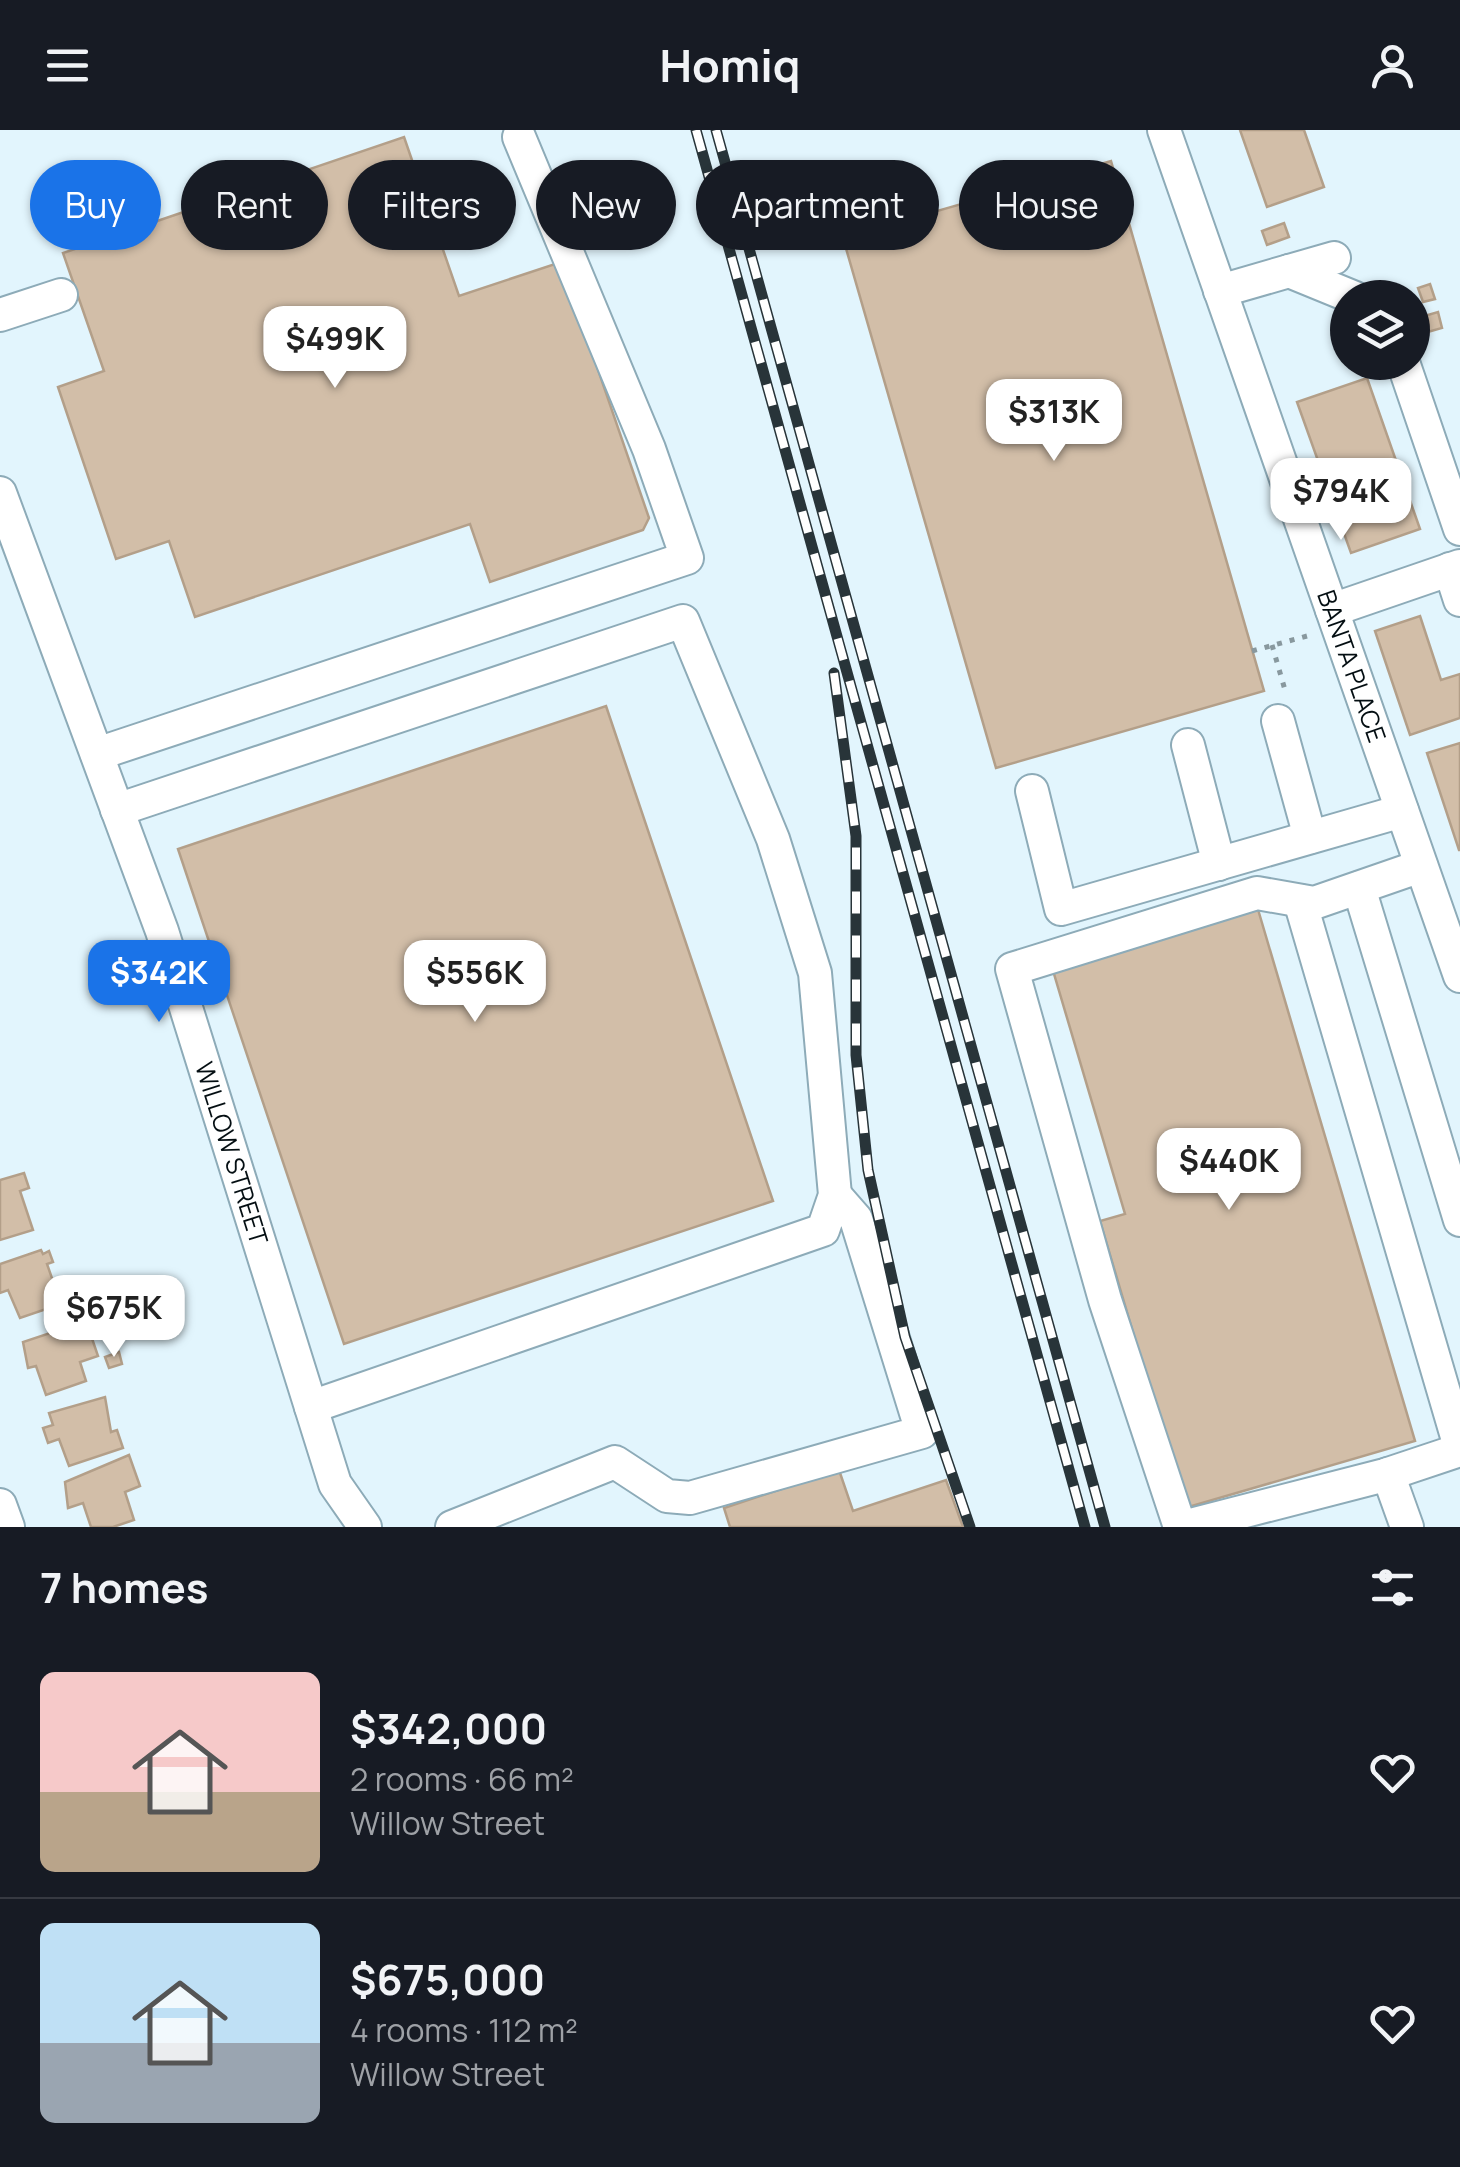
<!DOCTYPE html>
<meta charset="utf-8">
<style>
body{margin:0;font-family:Manrope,sans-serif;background:#242831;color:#f1f3f6;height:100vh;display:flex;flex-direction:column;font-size:38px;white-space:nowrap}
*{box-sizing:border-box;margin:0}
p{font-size:32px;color:#9ea1a6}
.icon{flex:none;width:55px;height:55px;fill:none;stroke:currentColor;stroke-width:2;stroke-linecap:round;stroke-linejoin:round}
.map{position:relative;height:1397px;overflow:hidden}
.sheet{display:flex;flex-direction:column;background:#171b24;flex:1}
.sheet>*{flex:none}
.banner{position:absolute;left:30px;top:30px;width:1400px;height:90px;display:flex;gap:20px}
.buttons{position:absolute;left:1330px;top:150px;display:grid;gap:20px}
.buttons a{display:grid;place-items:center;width:100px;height:100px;border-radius:50%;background:#171b24;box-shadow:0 2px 8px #0004;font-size:50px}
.price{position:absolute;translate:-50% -85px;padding:0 22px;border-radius:20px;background:#fff;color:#222;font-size:32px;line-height:65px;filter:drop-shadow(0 2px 5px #0008)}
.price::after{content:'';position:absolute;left:50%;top:60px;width:30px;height:22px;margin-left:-15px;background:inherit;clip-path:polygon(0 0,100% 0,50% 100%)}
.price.selected{background:#1a73e8;color:#fff}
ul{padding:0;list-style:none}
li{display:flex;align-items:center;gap:30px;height:250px;padding:0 40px}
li+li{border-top:2px solid #363941}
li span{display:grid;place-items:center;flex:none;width:280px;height:200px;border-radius:15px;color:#555}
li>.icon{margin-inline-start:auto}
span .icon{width:120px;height:120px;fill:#fffc;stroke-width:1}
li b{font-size:42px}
h2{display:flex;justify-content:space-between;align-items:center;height:120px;padding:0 40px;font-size:42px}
.tag{padding:0 35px;border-radius:45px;background:#171b24;box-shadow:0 2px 8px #0004;font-size:35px;line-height:90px}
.tag.selected{background:#1a73e8;color:#fff}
header{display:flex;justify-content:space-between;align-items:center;height:130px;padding:0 40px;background:#171b24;font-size:45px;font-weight:700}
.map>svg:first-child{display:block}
.building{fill:#d2bea8;stroke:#b39f89;stroke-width:2.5}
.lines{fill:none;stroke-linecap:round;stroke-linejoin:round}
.minor-casing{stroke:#8dabb8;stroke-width:36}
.path{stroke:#88989e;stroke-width:5;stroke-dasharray:5 8;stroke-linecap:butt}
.minor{stroke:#fff;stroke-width:32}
.rail-casing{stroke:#283439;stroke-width:11}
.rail{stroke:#fff;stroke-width:8;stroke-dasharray:22;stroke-linecap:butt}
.labels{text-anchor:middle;stroke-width:9;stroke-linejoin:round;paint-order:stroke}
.street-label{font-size:25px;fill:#040e12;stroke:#fff}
</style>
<header><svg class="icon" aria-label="menu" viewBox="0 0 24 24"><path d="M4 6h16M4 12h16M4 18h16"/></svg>Homiq<svg class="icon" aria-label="person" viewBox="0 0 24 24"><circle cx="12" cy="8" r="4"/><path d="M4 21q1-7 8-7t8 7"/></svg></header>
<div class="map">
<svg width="1460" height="1397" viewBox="0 0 1460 1397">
<rect width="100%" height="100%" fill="#e2f5fd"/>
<g class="building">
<polygon points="1240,0 1304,0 1324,57 1267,77"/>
<polygon points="404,7 459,166 561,132 649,388 643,400 490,452 470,394 195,487 169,411 116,429 58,257 104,241 63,123"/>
<polygon points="1111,31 1264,561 996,638 843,108"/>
<polygon points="1284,93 1289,107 1267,115 1262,101"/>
<polygon points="1430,154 1435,169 1423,172 1418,158"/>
<polygon points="1438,182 1442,198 1428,202 1424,186"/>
<polygon points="1367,248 1420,399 1351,423 1297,272"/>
<polygon points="1420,486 1441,550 1460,544 1460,588 1410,605 1375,501"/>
<polygon points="606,576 773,1071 344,1214 178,719"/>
<polygon points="1460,613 1460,720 1459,720 1427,623"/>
<polygon points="1257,776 1415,1311 1185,1378 1100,1091 1125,1084 1052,837"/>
<polygon points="24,1043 29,1058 20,1061 33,1100 0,1110 0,1050"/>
<polygon points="41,1120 43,1124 49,1121 53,1132 47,1134 61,1174 20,1188 8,1160 0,1163 0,1134"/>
<polygon points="86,1191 98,1226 80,1232 86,1251 46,1265 36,1236 28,1238 23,1212"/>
<polygon points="119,1222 122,1234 109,1238 105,1227"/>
<polygon points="105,1267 111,1302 117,1300 123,1318 69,1336 59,1309 48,1313 43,1298 53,1295 49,1283"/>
<polygon points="129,1325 140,1356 125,1362 134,1390 113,1397 91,1397 83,1373 68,1378 65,1352"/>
<polygon points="839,1340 853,1381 946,1350 963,1397 730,1397 724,1378"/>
</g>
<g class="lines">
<defs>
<g id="minor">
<path id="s1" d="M1164 0 1460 846"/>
<polyline points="1289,141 1355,168"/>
<polyline points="1220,161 1334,128"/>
<polyline points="0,185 61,165"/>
<polyline points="1403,232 1460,399"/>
<path id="s2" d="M0 363 162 801 335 1354 365 1397"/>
<polyline points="1450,439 1460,470"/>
<polyline points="1332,480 1460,436"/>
<polyline points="1278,591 1310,707"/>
<polyline points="1188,615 1219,734"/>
<polyline points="97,624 687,428 649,319 519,7"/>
<polyline points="1032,661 1061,779 1402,681"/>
<polyline points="117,680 683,491 773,709 815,843 835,1065 823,1100 311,1277"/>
<polyline points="1359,758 1460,1090"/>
<polyline points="1300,771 1460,1317"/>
<polyline points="1388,1344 1407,1397"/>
<polyline points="0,1375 8,1397"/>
<polyline points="452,1397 615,1332 667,1366 690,1368 922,1302 856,1089 835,1065"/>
<polyline points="1180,1397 1105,1170 1012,839 1257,763 1314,773 1421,736"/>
<polyline points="1183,1397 1385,1345 1460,1320"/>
</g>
</defs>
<use href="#minor" class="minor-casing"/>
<g class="path">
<polyline points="1272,515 1285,560"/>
<polyline points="1252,521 1307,506"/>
</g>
<use href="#minor" class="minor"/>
<defs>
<g id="rail">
<polyline points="696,0 1085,1397"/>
<polyline points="716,0 1105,1397"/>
<polyline points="834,543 856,706 856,925 868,1040 905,1207 970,1397"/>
</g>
</defs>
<use href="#rail" class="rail-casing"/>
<use href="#rail" class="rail"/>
</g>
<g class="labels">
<g class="street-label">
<text dy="9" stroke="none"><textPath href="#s1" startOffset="568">BANTA PLACE</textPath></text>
<text dy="9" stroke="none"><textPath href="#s2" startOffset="700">WILLOW STREET</textPath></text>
</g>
</g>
</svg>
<div class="buttons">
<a><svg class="icon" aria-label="layers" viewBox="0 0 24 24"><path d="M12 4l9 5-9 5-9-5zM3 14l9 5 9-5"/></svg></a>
</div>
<b class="price" style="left:335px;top:261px">$499K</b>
<b class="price" style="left:1054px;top:334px">$313K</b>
<b class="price" style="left:1341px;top:413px">$794K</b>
<b class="price selected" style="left:159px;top:895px">$342K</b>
<b class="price" style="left:475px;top:895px">$556K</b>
<b class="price" style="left:1229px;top:1083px">$440K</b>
<b class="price" style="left:114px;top:1230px">$675K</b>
<div class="banner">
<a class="tag selected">Buy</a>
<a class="tag">Rent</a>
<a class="tag">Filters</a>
<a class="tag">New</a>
<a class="tag">Apartment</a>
<a class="tag">House</a>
</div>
</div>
<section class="sheet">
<h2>7 homes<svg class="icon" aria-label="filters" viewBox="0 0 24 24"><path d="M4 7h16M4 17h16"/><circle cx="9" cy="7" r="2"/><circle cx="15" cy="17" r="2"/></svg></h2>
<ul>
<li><span style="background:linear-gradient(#f6c9c9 60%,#b9a48a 0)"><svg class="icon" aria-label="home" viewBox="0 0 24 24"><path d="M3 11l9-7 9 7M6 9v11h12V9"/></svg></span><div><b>$342,000</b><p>2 rooms · 66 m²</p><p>Willow Street</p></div><svg class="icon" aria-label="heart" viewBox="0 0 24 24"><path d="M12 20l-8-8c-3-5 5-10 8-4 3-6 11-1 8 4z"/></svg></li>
<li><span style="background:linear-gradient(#bfe0f5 60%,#9aa5b1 0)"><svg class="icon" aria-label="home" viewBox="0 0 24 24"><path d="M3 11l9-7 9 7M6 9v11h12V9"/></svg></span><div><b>$675,000</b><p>4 rooms · 112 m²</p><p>Willow Street</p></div><svg class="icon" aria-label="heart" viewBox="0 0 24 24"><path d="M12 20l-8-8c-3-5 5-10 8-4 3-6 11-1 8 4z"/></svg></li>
</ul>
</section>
